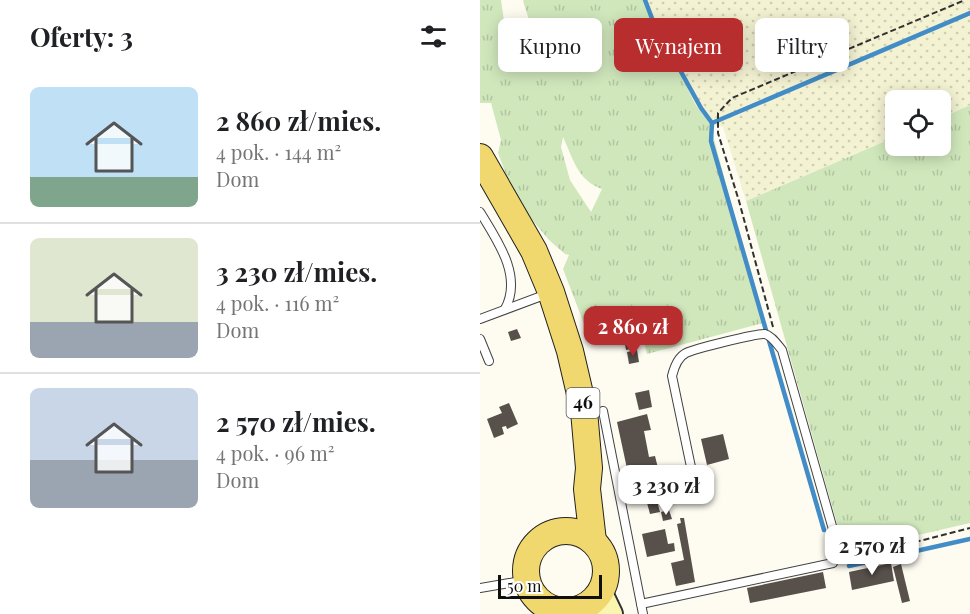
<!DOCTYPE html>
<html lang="pl">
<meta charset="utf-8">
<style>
body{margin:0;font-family:"Playfair Display",serif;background:#f6f6f6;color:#202124;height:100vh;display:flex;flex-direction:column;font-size:22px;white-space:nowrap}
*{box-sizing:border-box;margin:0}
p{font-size:20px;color:#757577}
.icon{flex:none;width:33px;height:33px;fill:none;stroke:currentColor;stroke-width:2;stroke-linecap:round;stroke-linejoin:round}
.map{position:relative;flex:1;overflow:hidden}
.drawer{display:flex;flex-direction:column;background:#fff;width:480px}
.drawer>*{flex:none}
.guide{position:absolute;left:18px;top:18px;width:381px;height:54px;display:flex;gap:12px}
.fabs{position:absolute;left:405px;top:90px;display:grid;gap:12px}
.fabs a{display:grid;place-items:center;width:66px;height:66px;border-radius:9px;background:#fff;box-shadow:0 3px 15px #0003;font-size:30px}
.scale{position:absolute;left:18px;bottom:15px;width:104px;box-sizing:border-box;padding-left:6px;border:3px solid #0f0f0f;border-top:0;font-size:16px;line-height:21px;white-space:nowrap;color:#0f0f0f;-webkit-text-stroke:4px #fff;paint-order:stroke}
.price{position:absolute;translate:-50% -51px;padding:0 14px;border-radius:12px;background:#fff;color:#222;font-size:20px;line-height:39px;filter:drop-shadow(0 2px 3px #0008)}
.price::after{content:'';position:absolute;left:50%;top:36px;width:18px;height:14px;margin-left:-9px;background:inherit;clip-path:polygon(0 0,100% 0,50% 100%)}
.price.on{background:#b82d2d;color:#fff}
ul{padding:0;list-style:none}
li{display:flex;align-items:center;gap:18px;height:150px;padding:0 30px}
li+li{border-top:2px solid #e0e0e0}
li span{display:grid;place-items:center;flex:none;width:168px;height:120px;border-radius:9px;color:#555}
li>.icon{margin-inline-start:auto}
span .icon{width:72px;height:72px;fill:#fffc;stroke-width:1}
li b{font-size:26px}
h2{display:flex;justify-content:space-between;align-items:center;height:72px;padding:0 30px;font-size:26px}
.pill{padding:0 21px;border-radius:9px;background:#fff;box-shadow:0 3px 15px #0003;font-size:21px;line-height:54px}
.pill.on{background:#b82d2d;color:#fff}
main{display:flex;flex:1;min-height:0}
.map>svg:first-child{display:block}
.farmland{fill:url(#farmland-dots)}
.grass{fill:url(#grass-tufts);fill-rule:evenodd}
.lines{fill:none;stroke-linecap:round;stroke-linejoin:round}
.stream{stroke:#428cc7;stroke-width:4.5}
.building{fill:#57504b}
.lane-casing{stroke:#424242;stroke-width:10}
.secondary-casing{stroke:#313131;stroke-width:26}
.primary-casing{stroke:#202020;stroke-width:28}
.path{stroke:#313131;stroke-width:2;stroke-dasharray:6 3;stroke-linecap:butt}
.lane{stroke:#fff;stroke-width:8}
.secondary{stroke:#fbf6af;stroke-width:22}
.primary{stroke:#f1d86e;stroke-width:26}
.labels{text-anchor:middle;stroke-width:6;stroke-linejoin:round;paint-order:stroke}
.shield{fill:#fff;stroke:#575757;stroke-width:1.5}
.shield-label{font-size:18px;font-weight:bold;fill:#0f0f0f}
</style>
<main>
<section class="drawer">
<h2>Oferty: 3<svg class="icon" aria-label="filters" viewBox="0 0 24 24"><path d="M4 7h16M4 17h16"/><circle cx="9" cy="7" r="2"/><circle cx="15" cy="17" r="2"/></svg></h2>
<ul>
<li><span style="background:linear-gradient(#bfe0f5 75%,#7fa58c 0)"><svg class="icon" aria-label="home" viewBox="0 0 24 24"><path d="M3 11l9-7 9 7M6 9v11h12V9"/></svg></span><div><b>2 860 zł/mies.</b><p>4 pok. · 144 m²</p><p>Dom</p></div></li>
<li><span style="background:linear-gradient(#dfe7d0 70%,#9aa5b1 0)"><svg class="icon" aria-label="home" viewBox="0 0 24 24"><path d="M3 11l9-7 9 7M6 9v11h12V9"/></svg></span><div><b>3 230 zł/mies.</b><p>4 pok. · 116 m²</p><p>Dom</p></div></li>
<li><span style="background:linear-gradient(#c9d6e8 60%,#9aa5b1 0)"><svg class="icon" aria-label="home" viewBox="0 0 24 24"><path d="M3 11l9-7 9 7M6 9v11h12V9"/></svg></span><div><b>2 570 zł/mies.</b><p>4 pok. · 96 m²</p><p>Dom</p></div></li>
</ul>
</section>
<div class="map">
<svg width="490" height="614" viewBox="0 0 490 614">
<defs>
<pattern id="farmland-dots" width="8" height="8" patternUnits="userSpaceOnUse" patternTransform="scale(1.5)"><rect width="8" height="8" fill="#f3f2d2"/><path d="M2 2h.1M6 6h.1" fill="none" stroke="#cfceb3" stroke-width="1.8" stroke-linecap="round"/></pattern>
<pattern id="grass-tufts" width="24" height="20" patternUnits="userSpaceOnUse" patternTransform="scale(1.5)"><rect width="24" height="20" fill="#d0e7bc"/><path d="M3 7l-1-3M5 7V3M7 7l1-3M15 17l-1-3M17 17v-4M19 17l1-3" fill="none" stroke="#b1c5a0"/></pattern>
</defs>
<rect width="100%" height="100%" fill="#fefcf1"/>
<polygon class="farmland" points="165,0 490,0 490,105 461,118 460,100 416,100 415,137 266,201 243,127 230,124 215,104"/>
<g class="grass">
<path d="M0 0H21L27 41 36 39 57 45 43 1 44 0H165L215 104 230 124 283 323 167 354 156 312 104 324 83 269 89 255 85 254 69 240 36 201 18 153 21 140 11 103H0ZM83 137C93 158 97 180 122 189L111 212 90 180 81 147Z"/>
<polygon points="490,105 490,523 365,552 266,201 415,137 416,146 460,146 461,118"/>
</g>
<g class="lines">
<g class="stream">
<polyline points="165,0 173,21 221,108 232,123"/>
<polyline points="344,530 231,141 232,123 490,13"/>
<polyline points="369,566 490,539"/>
</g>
</g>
<g class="building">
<polygon points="37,329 41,338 31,341 28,332"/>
<polygon points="154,336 156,348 146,350 144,338"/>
<polygon points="157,350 159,362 149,364 147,352"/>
<polygon points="169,390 172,407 159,410 155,393"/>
<polygon points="29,403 38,424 27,429 26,426 22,427 24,434 14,438 7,419 22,413 19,407"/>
<polygon points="167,414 171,430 164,431 169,457 175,456 179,472 162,475 163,479 168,481 160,481 152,484 156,480 155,476 149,478 137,422"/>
<polygon points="243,434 249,459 227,465 221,439"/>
<polygon points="176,497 180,512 170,514 166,499"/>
<polygon points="189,510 192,519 183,521 181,512"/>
<polygon points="200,518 204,518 215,582 196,586 191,563 204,560 197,524 201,523"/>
<polygon points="185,529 188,544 194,543 195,551 167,557 162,534"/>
<polygon points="411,563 414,581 372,590 369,572"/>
<polygon points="421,564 430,601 422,603 413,567"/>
<polygon points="343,572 346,588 270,603 267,588"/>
</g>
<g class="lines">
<defs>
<g id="lane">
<path d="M0 212C17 240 43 276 25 309"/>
<polyline points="0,319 67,294"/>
<polyline points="0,339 9,361"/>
<polyline points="123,411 163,614"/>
<polyline points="0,588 47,580"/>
<path d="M161 604 353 563 356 546 354 533 302 350C297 344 292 336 285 334 277 333 214 349 206 353 198 357 194 368 192 376L211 467"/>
</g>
<g id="secondary">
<polyline points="121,593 131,614"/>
<polyline points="102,608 112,614"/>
</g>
<g id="primary">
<polyline points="0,157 54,251 71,292 90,351 104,411 109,468 107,489 113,541"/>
<circle cx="86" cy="571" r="40"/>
</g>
</defs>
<use href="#lane" class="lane-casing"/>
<use href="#secondary" class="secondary-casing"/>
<use href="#primary" class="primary-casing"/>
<g class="path">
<polyline points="293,327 259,201 238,133 238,113 252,98 485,0"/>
<polyline points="365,560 490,528"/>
</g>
<use href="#lane" class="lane"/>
<use href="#secondary" class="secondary"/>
<use href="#primary" class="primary"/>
</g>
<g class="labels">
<rect class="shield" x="86.5" y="388" width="33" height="30" rx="4.5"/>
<g class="shield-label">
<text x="103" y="409">46</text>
</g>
</g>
</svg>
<div class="fabs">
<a><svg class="icon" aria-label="locate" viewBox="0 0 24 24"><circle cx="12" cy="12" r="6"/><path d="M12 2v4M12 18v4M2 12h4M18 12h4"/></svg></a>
</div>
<div class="scale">50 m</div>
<b class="price on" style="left:153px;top:357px">2 860 zł</b>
<b class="price" style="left:186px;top:516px">3 230 zł</b>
<b class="price" style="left:392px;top:576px">2 570 zł</b>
<div class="guide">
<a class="pill">Kupno</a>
<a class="pill on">Wynajem</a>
<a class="pill">Filtry</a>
</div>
</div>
</main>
